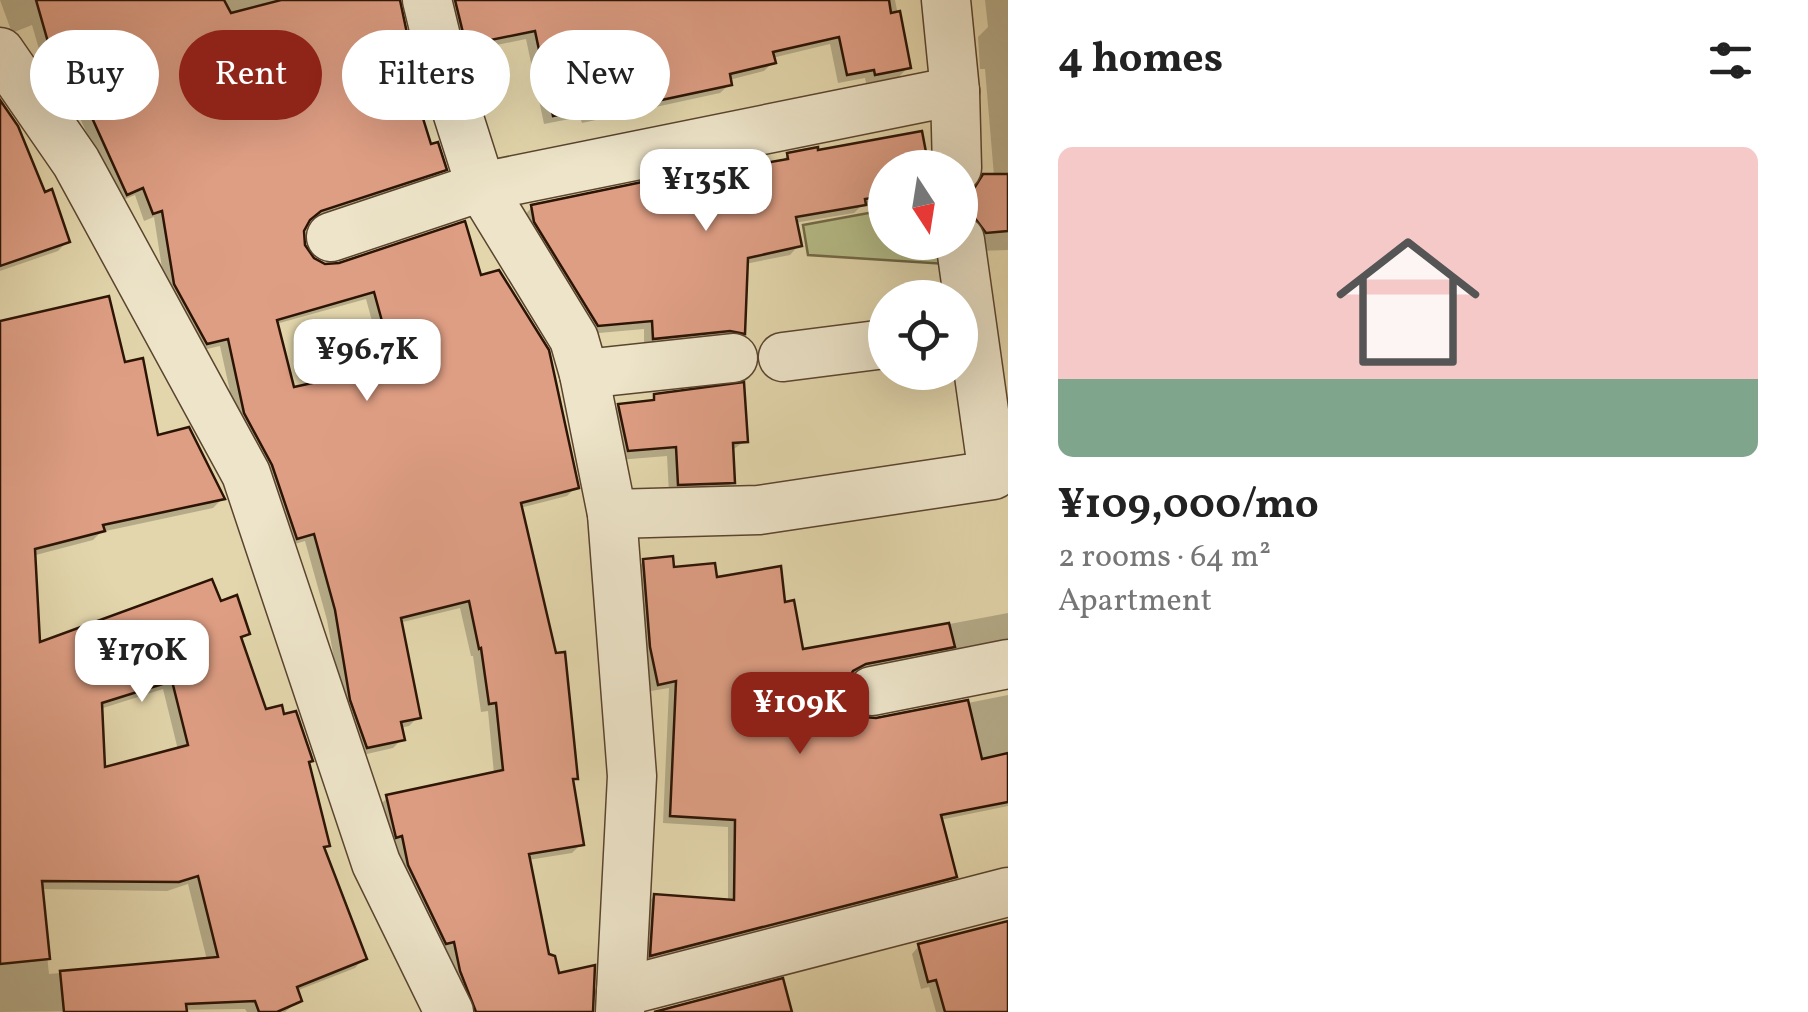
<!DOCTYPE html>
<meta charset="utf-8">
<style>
body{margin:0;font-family:Vollkorn,serif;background:#f2f2f2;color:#222;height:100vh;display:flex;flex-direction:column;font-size:38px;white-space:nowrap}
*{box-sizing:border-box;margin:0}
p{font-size:32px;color:#767676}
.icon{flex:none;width:55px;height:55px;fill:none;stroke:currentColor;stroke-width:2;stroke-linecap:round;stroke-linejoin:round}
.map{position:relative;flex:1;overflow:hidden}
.drawer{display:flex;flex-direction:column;background:#fff;width:800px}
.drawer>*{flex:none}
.banner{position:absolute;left:30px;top:30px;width:828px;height:90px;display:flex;gap:20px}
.needle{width:65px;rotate:168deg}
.controls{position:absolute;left:868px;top:150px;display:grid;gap:20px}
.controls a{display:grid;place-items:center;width:110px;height:110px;border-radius:50%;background:#fff;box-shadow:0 10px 40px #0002;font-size:50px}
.price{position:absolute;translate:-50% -85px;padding:0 22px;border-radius:20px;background:#fff;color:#222;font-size:32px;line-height:65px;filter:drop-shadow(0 2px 5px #0008)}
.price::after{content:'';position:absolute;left:50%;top:60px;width:30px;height:22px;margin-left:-15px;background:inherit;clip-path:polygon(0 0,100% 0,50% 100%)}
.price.selected{background:#8f2418;color:#fff}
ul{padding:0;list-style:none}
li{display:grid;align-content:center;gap:20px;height:530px;padding:0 50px}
li span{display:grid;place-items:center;height:310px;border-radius:15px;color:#555}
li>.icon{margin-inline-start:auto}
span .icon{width:180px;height:180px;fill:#fffc;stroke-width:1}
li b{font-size:42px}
h2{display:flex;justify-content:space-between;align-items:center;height:120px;padding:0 50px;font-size:42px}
.chip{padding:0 35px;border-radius:45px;background:#fff;box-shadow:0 10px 40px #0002;font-size:35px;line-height:90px}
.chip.selected{background:#8f2418;color:#fff}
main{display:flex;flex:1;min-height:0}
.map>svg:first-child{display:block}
.green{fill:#b6bd88;stroke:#716846;stroke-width:2.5}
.shadow{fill:#0003;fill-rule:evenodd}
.building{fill:#de9e84;stroke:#2c1405;stroke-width:2.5;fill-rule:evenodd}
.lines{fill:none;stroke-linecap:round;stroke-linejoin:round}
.minor-casing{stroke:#5a442f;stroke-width:51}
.minor{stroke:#ede4c9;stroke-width:48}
</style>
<main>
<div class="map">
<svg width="1008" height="1012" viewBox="0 0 1008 1012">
<rect width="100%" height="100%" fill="#e3d6ac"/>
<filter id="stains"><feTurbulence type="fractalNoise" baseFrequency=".002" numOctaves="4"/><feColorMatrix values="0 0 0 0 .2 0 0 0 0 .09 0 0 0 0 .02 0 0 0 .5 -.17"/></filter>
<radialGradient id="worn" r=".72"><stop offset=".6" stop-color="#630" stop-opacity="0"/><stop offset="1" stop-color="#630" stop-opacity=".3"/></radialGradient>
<polygon class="green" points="885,210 885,242 944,243 946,264 808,255 803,225"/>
<g class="shadow">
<path d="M0 0H398L410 65 405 69 430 147 444 169 435 177 310 219 302 230V246L312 260 324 266 480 278 576 487 567 496 520 508 575 778 571 782 581 844 572 853 528 860 547 956 557 976 590 1012H467L452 981 445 949 438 951 400 874 379 806 388 797 494 774 488 711 481 712 473 656H471L460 608 399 623 418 717 409 726 400 728 402 739 393 748 358 756 343 709 327 620 305 541 288 546 237 423 220 346 198 351 166 294 154 217 144 221 135 195 118 202 79 116 66 119 55 104 32 25 12 33ZM366 299 385 369 292 390 276 324Z"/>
<polygon points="446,0 895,0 908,67 899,77 866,83 865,78 838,83 830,44 772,58 773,62 764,71 729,80 730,84 720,93 582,123 580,117 544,124 526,39 457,53"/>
<polygon points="985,0 1008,0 1008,250 978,251 964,228 963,203 984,176 994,176 985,69 980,69 978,37 988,27"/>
<polygon points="0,105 68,241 58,251 0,271"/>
<polygon points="788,155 885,168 885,202 861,206 854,213 794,223 799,245 790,255 745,264 743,333 734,342 644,347 644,329 588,334 523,217 532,207 649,207 703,197 709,182 718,173 781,162"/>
<path d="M0 324 124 365 156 438 222 499 213 508 101 532 93 540 32 556 38 645 220 604 248 633 240 641 264 712 307 764 327 845 322 850 364 958 355 968 296 991 299 1000 285 1012H247L245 1009 0 1012ZM163 689 178 750 103 771 100 709ZM188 884 207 960 49 974 40 889 167 891Z"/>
<polygon points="655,397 745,441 731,451 733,482 723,492 669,494 667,456 618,460 609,416 619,406 648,403"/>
<polygon points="644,561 714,580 783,605 801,652 1008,613 1008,645 993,644 857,671 844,680 843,698 850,712 863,720 877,721 1008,695 1008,806 940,820 954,876 946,884 644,962 647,904 654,896 728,902 728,827 663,823 669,688 651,691 643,656 636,569"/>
<polygon points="1008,923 1008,1012 936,1012 929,987 921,989 912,954 919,946"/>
</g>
<g class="building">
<path d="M36 0H224L231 13 281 0H400L412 57V66L407 67 431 144 438 142 447 170 321 211 310 220 304 231 305 245 314 258 325 264 339 263 465 221 481 275 499 270 549 350 579 488 521 503 556 653 565 652 578 779H573L584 845 529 854 549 954 555 956 559 973 595 965 593 1012H476L460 971 454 942 446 944 408 865 402 836 396 838 386 795 503 770 496 703 489 704 481 648 479 649 469 601 401 618 421 718 401 722 405 740 367 748 350 700 335 610 314 534 297 539 272 465 244 413 228 339 207 344 174 284 162 211 153 214 143 188 127 195 88 109 75 112 56 85 60 84ZM374 292 394 365 294 387 277 320Z"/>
<polygon points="455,0 889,0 891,13 900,11 911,68 875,75 874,70 847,75 839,37 773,52 776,63 730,74 732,85 591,115 589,109 553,116 535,31 466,45"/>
<polygon points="0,100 18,126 45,192 52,189 70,242 0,266"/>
<polygon points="922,131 929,168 885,168 885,196 865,199 866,205 796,217 802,246 748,258 745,334 730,331 653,339 652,321 598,326 534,222 531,205 647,181 651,204 712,192 710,181 719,180 717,171 788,159 787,153 818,147 818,150"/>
<polygon points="983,174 1008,174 1008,231 986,233 974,217 973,190"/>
<path d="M109 296 125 362 143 358 158 435 189 427 225 499 103 525 105 531 35 549 40 642 212 579 221 601 237 595 250 634 241 637 266 709 282 705 284 714 296 711 313 761 309 762 330 846 324 847 367 959 297 987 302 1001 277 1012H259L255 1001 186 1004 187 1012H64L60 971 218 957 198 876 179 882 42 881 50 959 0 964V321ZM172 681 188 745 105 767 102 703Z"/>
<polygon points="744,382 748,442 733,443 735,483 678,485 676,447 628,451 618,404 654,400 654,394"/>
<polygon points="673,556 674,567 715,563 717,577 781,566 785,602 794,600 803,649 949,623 955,647 866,664 853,671 846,683 845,695 852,710 864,717 876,718 968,700 982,759 1008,753 1008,802 941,815 957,877 650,956 654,894 734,900 735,820 670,816 676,681 658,685 650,647 643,559"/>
<polygon points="1008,921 1008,1012 945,1012 936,980 928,982 918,944"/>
<polygon points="783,978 792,1012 654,1012"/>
</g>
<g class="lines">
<defs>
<g id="minor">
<polyline points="427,0 445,74 481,187 574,339 584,374 612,514 632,776 620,1012"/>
<polyline points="946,0 955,91 957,168"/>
<polyline points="0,52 76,162 246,474 376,863 449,1012"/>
<polyline points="331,237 481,187 955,91"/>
<polyline points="783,357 885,344"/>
<polyline points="584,374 733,358"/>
<polyline points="612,514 759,510 993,475 960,240"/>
<polyline points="872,691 1008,664"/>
<polyline points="621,992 1008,892"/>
</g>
</defs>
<use href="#minor" class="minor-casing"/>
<use href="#minor" class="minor"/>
</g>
<rect width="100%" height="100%" filter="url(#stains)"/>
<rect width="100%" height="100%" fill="url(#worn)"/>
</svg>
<div class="controls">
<a><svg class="needle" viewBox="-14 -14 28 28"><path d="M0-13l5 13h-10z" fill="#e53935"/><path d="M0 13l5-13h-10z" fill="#767676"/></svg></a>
<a><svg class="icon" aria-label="locate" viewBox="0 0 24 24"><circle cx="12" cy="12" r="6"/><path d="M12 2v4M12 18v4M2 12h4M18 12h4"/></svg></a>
</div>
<b class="price" style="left:706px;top:234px">¥135K</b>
<b class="price" style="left:367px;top:404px">¥96.7K</b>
<b class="price" style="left:142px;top:705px">¥170K</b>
<b class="price selected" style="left:800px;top:757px">¥109K</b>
<div class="banner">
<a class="chip">Buy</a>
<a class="chip selected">Rent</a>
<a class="chip">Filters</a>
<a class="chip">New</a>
</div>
</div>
<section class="drawer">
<h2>4 homes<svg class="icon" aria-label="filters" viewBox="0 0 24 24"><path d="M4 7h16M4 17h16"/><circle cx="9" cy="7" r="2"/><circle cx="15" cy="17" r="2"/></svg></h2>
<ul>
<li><span style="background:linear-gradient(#f6c9c9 75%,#7fa58c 0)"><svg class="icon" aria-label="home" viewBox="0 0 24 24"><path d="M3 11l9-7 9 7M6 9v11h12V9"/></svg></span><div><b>¥109,000/mo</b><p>2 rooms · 64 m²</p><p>Apartment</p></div></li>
</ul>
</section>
</main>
